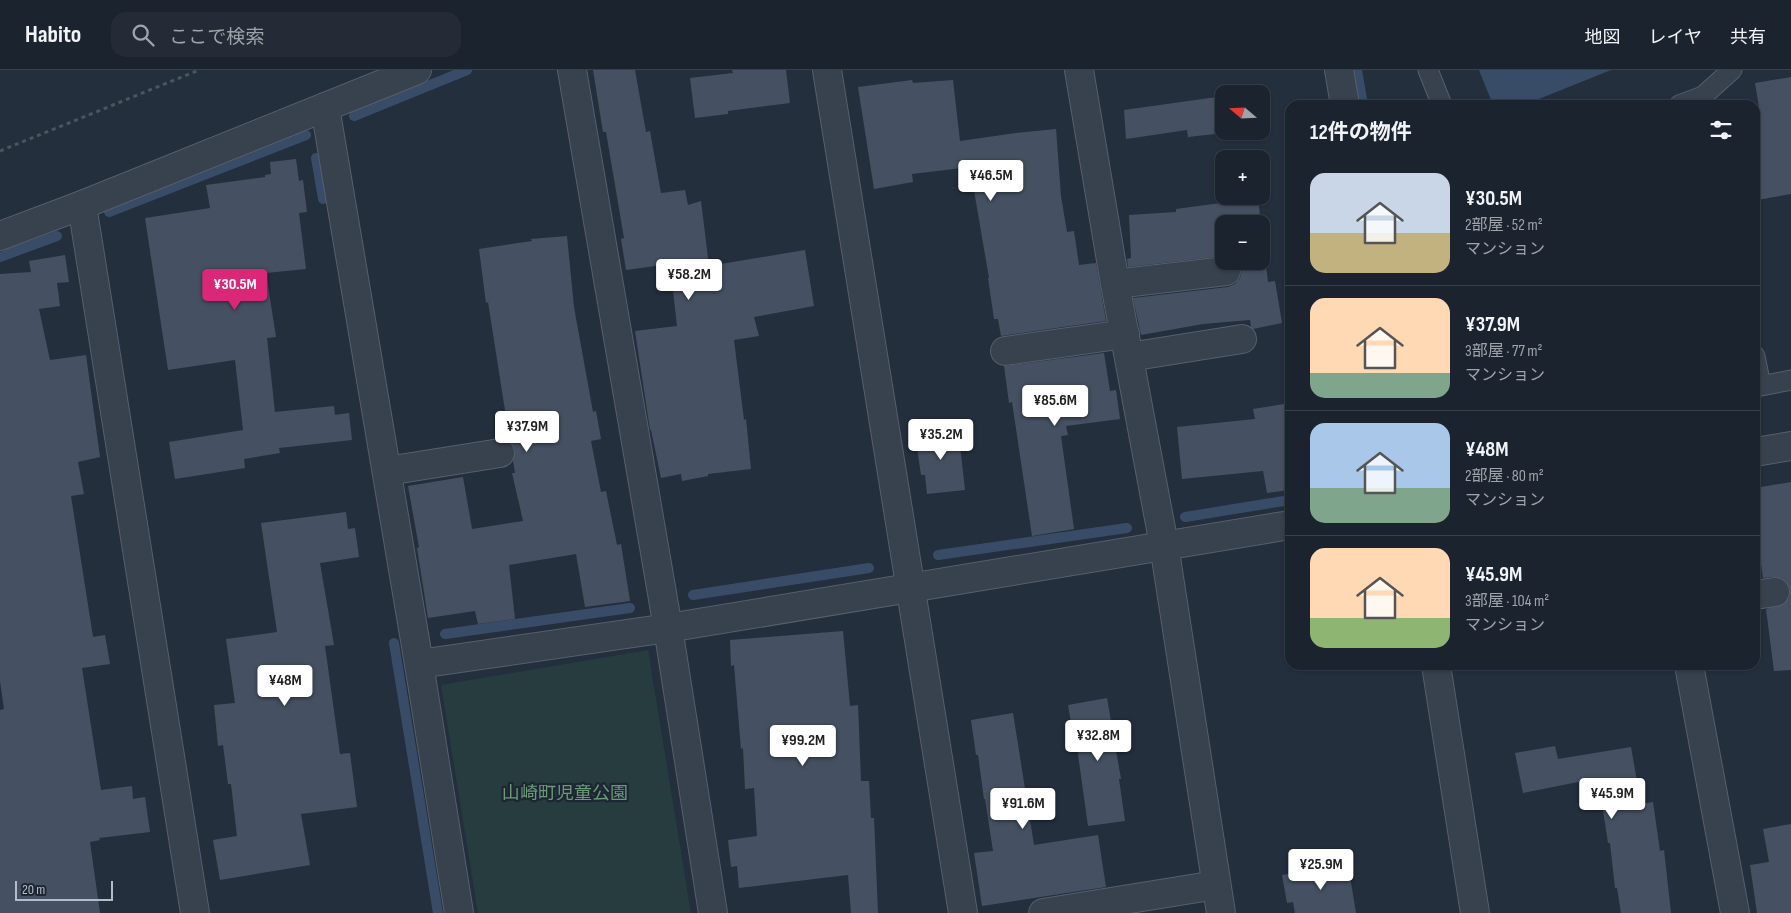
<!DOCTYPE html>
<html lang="ja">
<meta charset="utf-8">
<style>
body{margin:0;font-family:"Sofia Sans Condensed","Noto Sans JP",sans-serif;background:#242b36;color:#f1f3f6;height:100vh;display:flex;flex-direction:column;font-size:19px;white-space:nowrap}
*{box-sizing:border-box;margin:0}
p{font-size:16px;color:#a0a4aa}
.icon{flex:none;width:28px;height:28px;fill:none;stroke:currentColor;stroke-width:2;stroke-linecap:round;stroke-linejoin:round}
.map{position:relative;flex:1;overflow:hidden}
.drawer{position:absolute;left:1285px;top:30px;width:475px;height:570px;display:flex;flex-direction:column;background:#1b232e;border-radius:15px;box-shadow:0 1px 4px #0004,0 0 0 1px #39404a}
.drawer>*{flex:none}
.needle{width:32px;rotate:289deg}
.controls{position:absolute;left:1215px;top:15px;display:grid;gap:10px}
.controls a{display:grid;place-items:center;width:55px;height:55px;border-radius:10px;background:#1b232e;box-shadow:0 1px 4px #0004,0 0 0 1px #39404a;font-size:25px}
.scale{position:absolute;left:15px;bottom:12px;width:98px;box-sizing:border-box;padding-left:5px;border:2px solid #b4bcc9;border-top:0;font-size:14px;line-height:18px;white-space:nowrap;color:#b4bcc9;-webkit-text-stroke:4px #1d2633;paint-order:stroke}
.price{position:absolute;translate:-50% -42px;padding:0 11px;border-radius:5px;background:#fff;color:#222;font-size:16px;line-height:32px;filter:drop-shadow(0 1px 2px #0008)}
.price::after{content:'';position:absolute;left:50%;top:30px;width:15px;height:11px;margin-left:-8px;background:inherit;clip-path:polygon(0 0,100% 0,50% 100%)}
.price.active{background:#db2777;color:#fff}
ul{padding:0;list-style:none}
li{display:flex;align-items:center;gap:15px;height:125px;padding:0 25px}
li+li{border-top:1px solid #39404a}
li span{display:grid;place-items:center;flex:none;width:140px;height:100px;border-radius:15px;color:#555}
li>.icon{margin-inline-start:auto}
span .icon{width:60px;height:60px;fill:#fffc;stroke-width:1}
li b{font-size:21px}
h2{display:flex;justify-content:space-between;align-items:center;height:60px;padding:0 25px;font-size:21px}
header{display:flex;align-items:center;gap:30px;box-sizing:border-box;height:70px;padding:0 25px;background:#1b232e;border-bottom:1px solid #39404a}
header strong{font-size:24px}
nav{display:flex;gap:28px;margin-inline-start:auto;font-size:18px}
.search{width:350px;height:45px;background:#242b36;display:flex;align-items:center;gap:12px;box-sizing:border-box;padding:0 18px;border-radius:15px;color:#a0a4aa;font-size:19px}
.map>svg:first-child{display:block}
.green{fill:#263c3f}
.water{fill:#394c67}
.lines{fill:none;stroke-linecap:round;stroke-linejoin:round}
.stream{stroke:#394c67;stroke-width:10}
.building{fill:#455162}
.service-casing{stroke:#565f6c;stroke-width:21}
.minor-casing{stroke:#565f6c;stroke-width:30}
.tertiary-casing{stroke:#565f6c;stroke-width:30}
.path{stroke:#44595c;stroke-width:3;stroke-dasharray:4 4;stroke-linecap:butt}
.service{stroke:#38414e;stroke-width:19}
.minor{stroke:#38414e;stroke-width:28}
.tertiary{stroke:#38414e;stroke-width:28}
.labels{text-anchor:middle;stroke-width:4.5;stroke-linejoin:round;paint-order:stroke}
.park-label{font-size:18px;fill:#6b9a76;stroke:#1d2633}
</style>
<header>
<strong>Habito</strong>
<div class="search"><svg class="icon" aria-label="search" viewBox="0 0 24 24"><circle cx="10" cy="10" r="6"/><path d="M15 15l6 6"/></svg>ここで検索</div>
<nav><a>地図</a><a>レイヤ</a><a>共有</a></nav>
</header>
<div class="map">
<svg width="1791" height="843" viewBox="0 0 1791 843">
<rect width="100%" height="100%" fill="#242f3e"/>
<polygon class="green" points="648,580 691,843 478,843 441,615"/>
<polygon class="water" points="1479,0 1611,0 1524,35 1493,35"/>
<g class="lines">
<g class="stream">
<polyline points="1357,0 1363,35"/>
<polyline points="354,46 467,0"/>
<polyline points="316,88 323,129"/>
<polyline points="109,142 306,65"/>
<polyline points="0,187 57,166"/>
<polyline points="1185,447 1290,430"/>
<polyline points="938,485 1127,458"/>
<polyline points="693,525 869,498"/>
<polyline points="445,564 630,538"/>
<polyline points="394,573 438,843"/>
</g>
</g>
<g class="building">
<polygon points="593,0 635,0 646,62 650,61 661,123 685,120 688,135 701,131 709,196 805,180 814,236 754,247 759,266 734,270 744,350 746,349 751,399 708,404 708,406 682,411 681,404 661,408 651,360 650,360 635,261 677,256 670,194 626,200 621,169 624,168 606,62 603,62"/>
<polygon points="732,0 786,0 790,33 728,41 728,44 695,48 690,8 733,3"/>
<polygon points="1791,7 1791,124 1757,130 1755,116 1755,38 1759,37 1755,13"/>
<polygon points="912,10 913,13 953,10 960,71 1016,63 1056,59 1061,126 1067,162 1074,161 1079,195 1096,193 1106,251 1001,266 998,249 994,249 988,208 989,208 970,97 912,104 913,112 874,119 858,17"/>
<polygon points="1224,26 1224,63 1188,67 1187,60 1126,69 1124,40"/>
<polygon points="296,89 299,111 303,110 307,142 299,143 306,199 266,203 276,267 267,268 275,342 334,336 335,345 349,343 352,370 279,378 280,383 244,389 245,398 175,409 169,372 243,360 235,290 168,300 145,148 210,138 206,115 265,107 265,105 271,104 270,92"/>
<polygon points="1258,128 1261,154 1224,154 1224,186 1128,197 1127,189 1131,188 1129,145 1176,142 1176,139"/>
<polygon points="1261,156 1268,212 1275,211 1282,253 1253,259 1251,257 1250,250 1203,254 1141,265 1133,228 1228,217 1235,214 1240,208 1242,200 1238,191 1261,191"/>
<polygon points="567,166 574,237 593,342 596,341 601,369 591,371 601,422 606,421 617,475 621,474 630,531 585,537 576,484 509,495 515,549 478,554 475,541 428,548 417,478 419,477 408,416 463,407 472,459 523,451 512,403 515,403 513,391 515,380 510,372 488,232 486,233 479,179 532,171 531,169"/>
<polygon points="65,185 69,212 57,213 60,236 39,239 50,290 86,285 100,387 78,392 84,424 71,426 93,567 105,565 110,594 82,598 101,720 132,716 133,729 145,727 150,762 99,768 100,770 90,772 100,843 0,843 0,640 4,639 0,611 0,204 31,202 29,191"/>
<polygon points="1104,283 1110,321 1116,320 1120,349 1066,356 1068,365 1061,366 1074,459 1032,466 1012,332 1009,333 1004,296"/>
<polygon points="1290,333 1290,420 1267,423 1263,401 1182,409 1177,357 1255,349 1253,339"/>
<polygon points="958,357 965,420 927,424 925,405 921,405 917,378 921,377 920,362"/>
<polygon points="1791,412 1791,600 1774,601 1766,539 1784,534 1789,528 1790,520 1787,513 1781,508 1773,507 1763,508 1757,466 1755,467 1755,418"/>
<polygon points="346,442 348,459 355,458 359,487 320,493 334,575 325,576 340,684 350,683 357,737 301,744 310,795 220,810 213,770 237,766 231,714 228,714 223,675 218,676 214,635 235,633 226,569 277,562 261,453"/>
<polygon points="843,561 850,636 858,635 861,711 869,711 871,748 874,748 878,843 851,843 848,805 739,818 737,796 731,797 728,770 757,766 754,718 745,719 743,678 741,679 734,595 731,596 730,570"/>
<polygon points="1107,628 1121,709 1119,709 1125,751 1088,756 1076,670 1074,670 1068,635"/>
<polygon points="1013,643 1034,775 1098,765 1106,817 982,836 974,783 993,781 985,729 984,729 978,685 976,685 971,650"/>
<polygon points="1555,676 1558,689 1631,677 1641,734 1653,732 1660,781 1664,780 1671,843 1621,843 1617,818 1615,818 1610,773 1608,773 1598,708 1523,723 1515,683"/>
<polygon points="1791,754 1791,843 1757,843 1750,795 1769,792 1763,759"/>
<polygon points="1348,794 1356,843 1295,843 1293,832 1287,833 1282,805"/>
</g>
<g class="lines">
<defs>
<g id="service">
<polyline points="1428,0 1442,35"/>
<polyline points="1679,35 1703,26 1732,0"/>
<polyline points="1755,286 1761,316 1791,310"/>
</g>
<g id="minor">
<polyline points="572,0 668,558 713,843"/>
<polyline points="827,0 963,843"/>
<polyline points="1079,0 1115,214 1164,475 1221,843"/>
<polyline points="1339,0 1345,35"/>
<polyline points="325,37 419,594 459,843"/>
<polyline points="82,135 195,843"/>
<polyline points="0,166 82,135 417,0"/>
<polyline points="1115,214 1226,201"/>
<polyline points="1005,281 1125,264"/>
<polyline points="1129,287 1242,269"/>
<polyline points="387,401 500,383"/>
<polyline points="1755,525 1775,522"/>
<polyline points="1436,595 1475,843"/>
<polyline points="1689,595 1735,843"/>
<polyline points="1043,843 1216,815"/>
</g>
<g id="tertiary">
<polyline points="1755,382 1791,376"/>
<polyline points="419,594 668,558 1290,455"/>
</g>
</defs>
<use href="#service" class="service-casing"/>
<use href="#minor" class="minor-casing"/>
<use href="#tertiary" class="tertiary-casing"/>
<polyline class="path" points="0,81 199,0"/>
<use href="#service" class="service"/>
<use href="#minor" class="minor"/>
<use href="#tertiary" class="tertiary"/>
</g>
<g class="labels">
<g class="park-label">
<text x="565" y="729">山崎町児童公園</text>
</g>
</g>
</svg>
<div class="controls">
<a><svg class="needle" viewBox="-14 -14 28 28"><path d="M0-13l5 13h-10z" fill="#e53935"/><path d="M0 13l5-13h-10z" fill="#a0a4aa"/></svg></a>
<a>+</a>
<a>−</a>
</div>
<div class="scale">20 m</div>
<b class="price" style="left:991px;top:132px">¥46.5M</b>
<b class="price" style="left:689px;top:231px">¥58.2M</b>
<b class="price active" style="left:235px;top:241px">¥30.5M</b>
<b class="price" style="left:1055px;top:357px">¥85.6M</b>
<b class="price" style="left:527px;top:383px">¥37.9M</b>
<b class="price" style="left:941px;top:391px">¥35.2M</b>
<b class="price" style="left:285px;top:637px">¥48M</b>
<b class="price" style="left:1098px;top:692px">¥32.8M</b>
<b class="price" style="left:803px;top:697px">¥99.2M</b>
<b class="price" style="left:1612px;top:750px">¥45.9M</b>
<b class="price" style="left:1023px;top:760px">¥91.6M</b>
<b class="price" style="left:1321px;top:821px">¥25.9M</b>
<section class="drawer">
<h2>12件の物件<svg class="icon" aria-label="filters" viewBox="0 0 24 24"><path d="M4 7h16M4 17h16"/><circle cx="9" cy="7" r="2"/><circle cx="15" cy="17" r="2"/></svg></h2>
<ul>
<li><span style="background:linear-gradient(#c9d6e8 60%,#c2b280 0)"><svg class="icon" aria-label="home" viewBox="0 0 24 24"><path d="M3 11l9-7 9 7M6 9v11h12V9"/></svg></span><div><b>¥30.5M</b><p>2部屋 · 52 m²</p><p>マンション</p></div></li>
<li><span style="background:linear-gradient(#ffd9b3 75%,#7fa58c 0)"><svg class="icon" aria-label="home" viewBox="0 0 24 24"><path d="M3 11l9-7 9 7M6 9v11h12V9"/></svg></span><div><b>¥37.9M</b><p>3部屋 · 77 m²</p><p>マンション</p></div></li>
<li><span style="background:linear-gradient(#a9c7e8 65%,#7fa58c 0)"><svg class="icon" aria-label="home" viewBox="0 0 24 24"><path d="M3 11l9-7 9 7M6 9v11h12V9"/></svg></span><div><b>¥48M</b><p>2部屋 · 80 m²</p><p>マンション</p></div></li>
<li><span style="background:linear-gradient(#ffd9b3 70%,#8fb573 0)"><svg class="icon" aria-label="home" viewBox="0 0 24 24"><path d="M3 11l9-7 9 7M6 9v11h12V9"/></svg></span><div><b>¥45.9M</b><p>3部屋 · 104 m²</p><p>マンション</p></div></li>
</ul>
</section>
</div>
